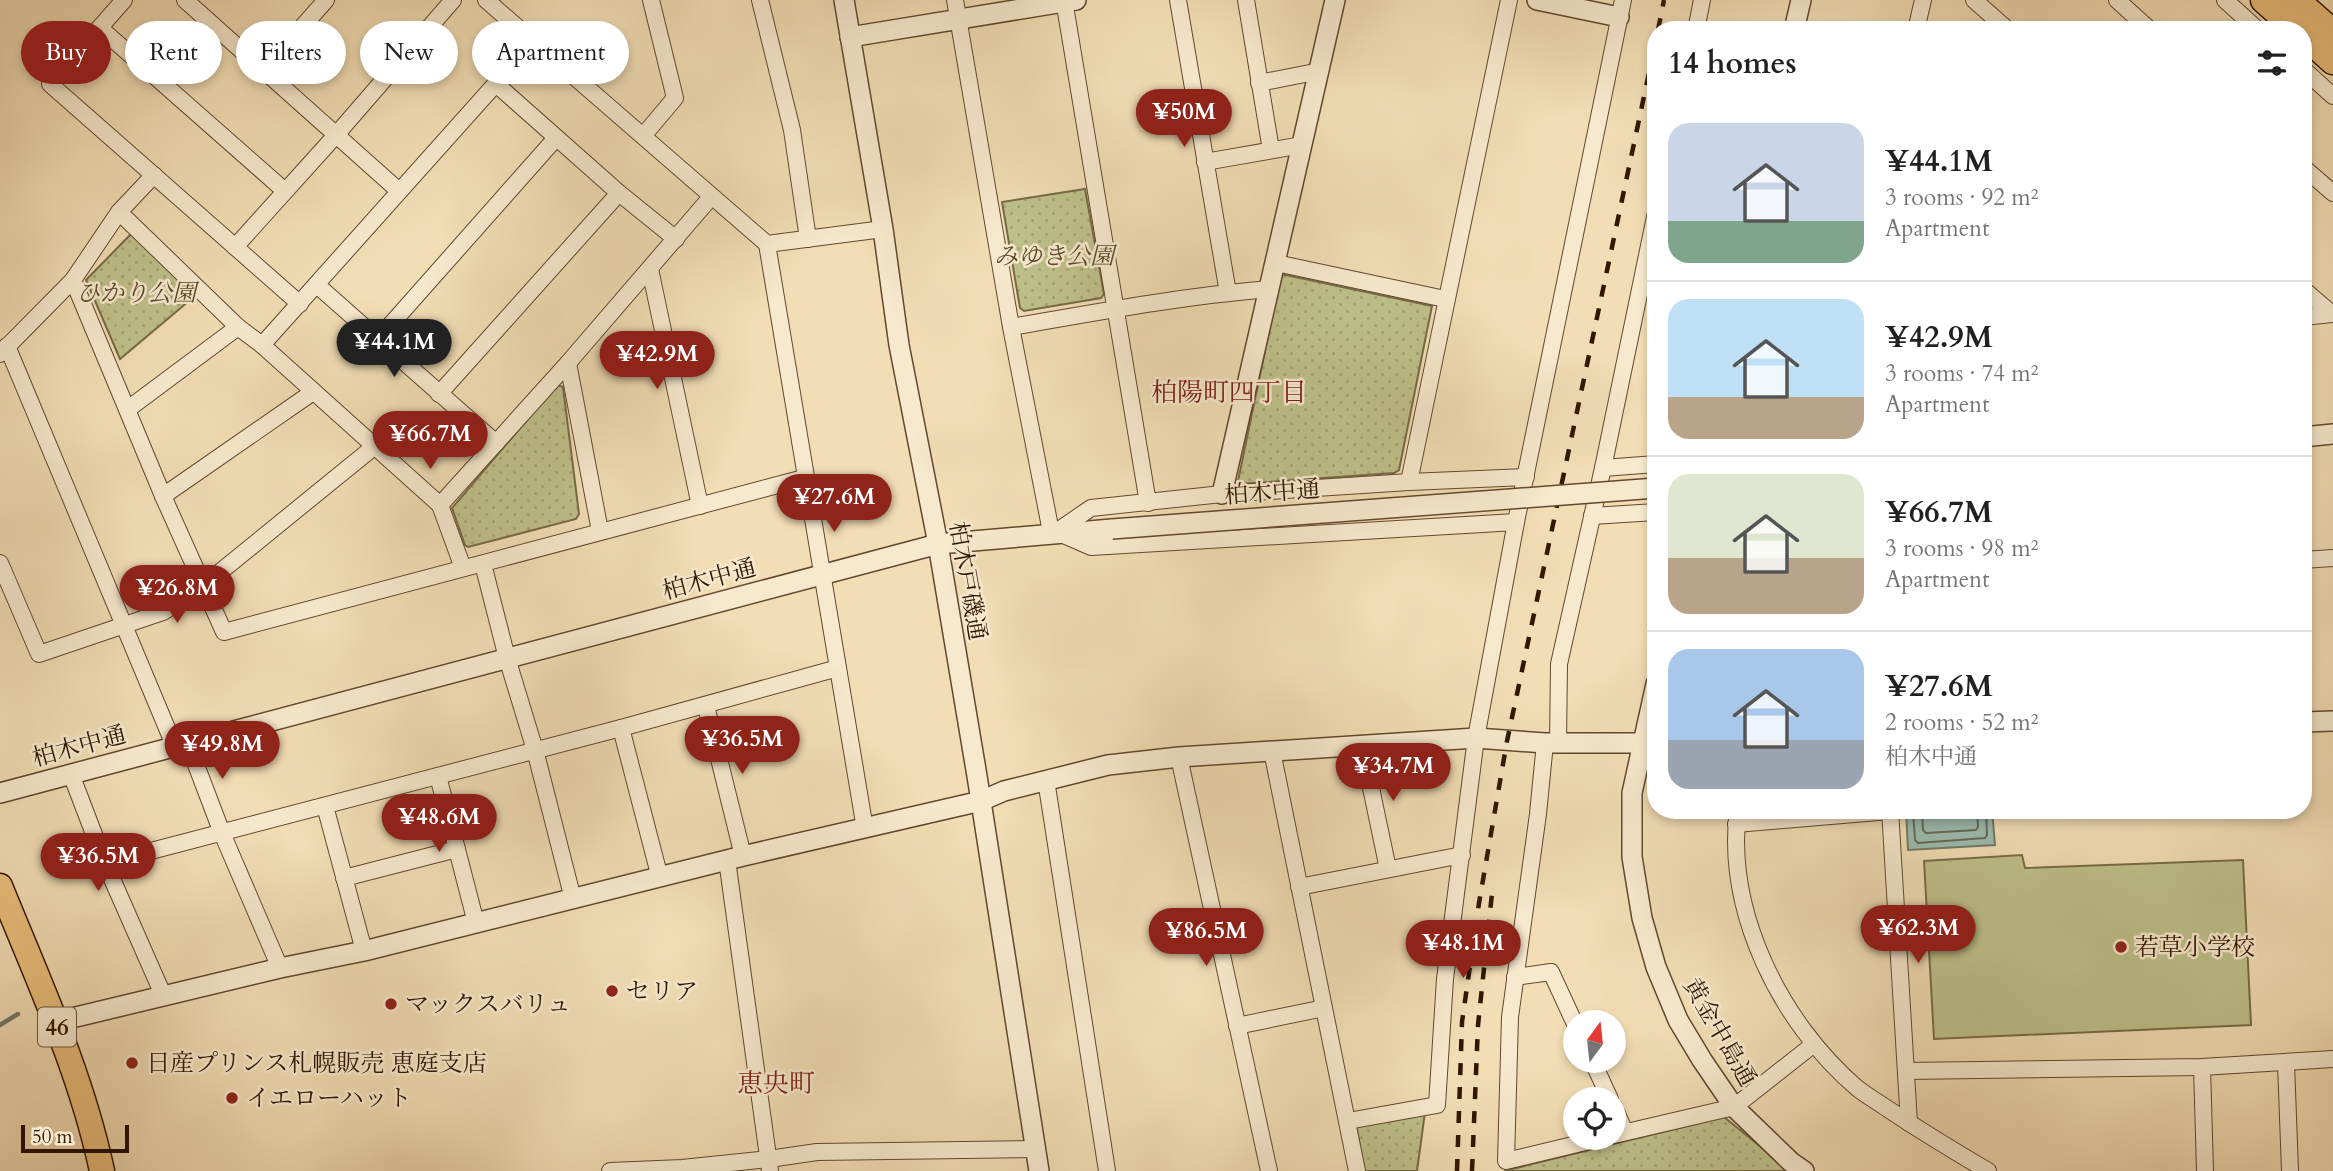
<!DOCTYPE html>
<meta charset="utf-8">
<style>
body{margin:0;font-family:Cardo,"Noto Serif JP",serif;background:#f2f2f2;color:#202124;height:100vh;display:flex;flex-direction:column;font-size:26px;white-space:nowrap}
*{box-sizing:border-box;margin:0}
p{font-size:23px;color:#757577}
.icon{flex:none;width:38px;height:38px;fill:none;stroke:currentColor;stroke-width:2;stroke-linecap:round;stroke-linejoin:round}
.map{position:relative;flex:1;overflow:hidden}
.details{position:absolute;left:1647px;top:21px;width:665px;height:798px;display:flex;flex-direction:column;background:#fff;border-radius:28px;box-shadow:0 4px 10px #0003}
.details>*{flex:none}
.banner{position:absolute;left:21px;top:21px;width:665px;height:63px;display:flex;gap:14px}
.needle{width:46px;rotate:15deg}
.buttons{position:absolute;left:1563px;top:1010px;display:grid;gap:14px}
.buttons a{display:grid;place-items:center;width:63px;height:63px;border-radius:50%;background:#fff;box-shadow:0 4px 10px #0003;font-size:35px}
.scale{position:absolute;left:21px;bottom:18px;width:108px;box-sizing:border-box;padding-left:7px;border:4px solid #321601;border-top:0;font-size:19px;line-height:24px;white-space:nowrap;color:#321601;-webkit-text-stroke:5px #f7e9ce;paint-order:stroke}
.price{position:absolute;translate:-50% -60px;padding:0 16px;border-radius:24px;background:#8f2418;color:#fff;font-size:23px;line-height:46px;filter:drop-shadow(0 2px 4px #0008)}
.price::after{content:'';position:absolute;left:50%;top:42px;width:21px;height:16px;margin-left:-10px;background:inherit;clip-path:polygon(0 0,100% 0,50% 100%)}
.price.current{background:#222;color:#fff}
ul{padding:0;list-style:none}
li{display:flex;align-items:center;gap:21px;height:175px;padding:0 21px}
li+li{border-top:2px solid #e0e0e0}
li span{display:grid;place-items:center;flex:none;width:196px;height:140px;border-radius:21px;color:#555}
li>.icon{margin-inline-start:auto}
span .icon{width:84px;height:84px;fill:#fffc;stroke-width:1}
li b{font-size:30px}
h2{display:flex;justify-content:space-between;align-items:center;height:84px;padding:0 21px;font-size:30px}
.pill{padding:0 24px;border-radius:32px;background:#fff;box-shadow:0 4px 10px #0003;font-size:24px;line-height:63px}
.pill.current{background:#8f2418;color:#fff}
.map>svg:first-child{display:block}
.grass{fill:#bec08a;stroke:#786b46;stroke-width:2}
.park{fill:url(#park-dots);stroke:#786b46;stroke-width:2}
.water{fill:#9bbbaf;stroke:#717969;stroke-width:2}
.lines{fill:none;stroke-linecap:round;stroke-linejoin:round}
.shore{stroke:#666858;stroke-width:2}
.stream{stroke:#717969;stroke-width:4.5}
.minor-casing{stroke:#62482e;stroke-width:18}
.tertiary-casing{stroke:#62482e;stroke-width:22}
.primary-casing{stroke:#321601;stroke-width:27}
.trunk-casing{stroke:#321601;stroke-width:29}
.minor{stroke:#f7e9ce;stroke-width:16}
.tertiary{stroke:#f7e9ce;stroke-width:19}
.primary{stroke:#e9be7a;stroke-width:24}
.trunk{stroke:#e9be7a;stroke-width:26}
.rail{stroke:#321601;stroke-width:4.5;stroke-dasharray:12 12;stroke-linecap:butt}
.tertiary-bridge-casing{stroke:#62482e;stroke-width:22;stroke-linecap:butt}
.tertiary-bridge{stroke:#f7e9ce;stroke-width:19}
.poi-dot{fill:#8f2418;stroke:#f7e9ce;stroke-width:2.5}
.labels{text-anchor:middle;stroke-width:5;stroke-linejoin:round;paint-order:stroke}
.shield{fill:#f7e9ce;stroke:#6d553e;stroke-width:2}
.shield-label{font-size:23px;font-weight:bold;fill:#321601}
.park-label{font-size:24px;font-style:italic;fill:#5c492a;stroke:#f7e9ce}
.street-label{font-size:24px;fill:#321601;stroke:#f7e9ce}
.poi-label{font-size:24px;fill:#321601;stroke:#f7e9ce;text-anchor:start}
.neighbourhood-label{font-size:26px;fill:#7a1f14;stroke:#f7e9ce}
</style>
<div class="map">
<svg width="2333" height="1171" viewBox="0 0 2333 1171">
<defs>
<pattern id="park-dots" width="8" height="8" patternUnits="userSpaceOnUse" patternTransform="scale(1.75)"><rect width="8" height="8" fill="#bec08a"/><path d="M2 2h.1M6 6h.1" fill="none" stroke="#a4a475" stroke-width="1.8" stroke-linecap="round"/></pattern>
</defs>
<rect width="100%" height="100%" fill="#f2ddb4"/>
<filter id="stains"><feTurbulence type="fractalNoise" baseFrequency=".00286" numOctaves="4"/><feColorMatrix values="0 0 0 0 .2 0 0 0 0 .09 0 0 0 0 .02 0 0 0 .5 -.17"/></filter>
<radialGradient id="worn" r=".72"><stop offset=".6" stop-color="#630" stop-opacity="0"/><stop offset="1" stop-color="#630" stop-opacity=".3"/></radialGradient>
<polygon class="grass" points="2022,855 2025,868 2243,860 2251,1025 1934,1039 1924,861"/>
<g class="park">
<polygon points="1085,189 1104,294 1101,298 1024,311 1020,308 1002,202"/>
<polygon points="131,234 196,295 120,359 86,280"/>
<polygon points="1281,274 1432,306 1399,470 1394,473 1240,484 1238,481"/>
<polygon points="557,385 563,387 579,514 576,519 468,547 465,545 452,508"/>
<polygon points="1425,1112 1417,1171 1364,1171 1356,1123"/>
<polygon points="1724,1117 1791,1171 1504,1171"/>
</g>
<polygon class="water" points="1906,810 1992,810 1995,845 1908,850"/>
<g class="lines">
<g class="shore">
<polyline points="1913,810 1915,840 1918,843 1985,838 1987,835 1986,810"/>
<polyline points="1922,810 1923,830 1926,833 1976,830 1978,827 1977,810"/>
</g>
<polyline class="stream" points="0,1025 18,1014"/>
<defs>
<g id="minor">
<polyline points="124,0 50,84 300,304"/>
<polyline points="185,0 399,191"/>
<polyline points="486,0 767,244 883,229"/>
<polyline points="760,0 792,130 808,239"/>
<polyline points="955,0 1011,327 1051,532"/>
<polyline points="1064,0 1148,503"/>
<polyline points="1178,0 1228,293"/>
<polyline points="1246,0 1271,150"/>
<polyline points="1974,0 2008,30"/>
<polyline points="2117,0 2150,30"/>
<polyline points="2225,0 2258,30"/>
<polyline points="100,28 285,191"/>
<polyline points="1696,30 1702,0"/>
<polyline points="1916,30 1923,0"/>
<polyline points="265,69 326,0"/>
<polyline points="2303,69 2333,96"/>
<polyline points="1259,83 1320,71"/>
<polyline points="496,84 619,193 676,239"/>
<polyline points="643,136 675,98 651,0"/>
<polyline points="1205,162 1302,145"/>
<polyline points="2303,167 2333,193"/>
<polyline points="119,212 238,327 262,345 440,505 568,363 711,197"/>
<polyline points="767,244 865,829"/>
<polyline points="235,247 336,135 453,0"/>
<polyline points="1276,263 1445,299"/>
<polyline points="650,269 700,506"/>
<polyline points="73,280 163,496 224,632 804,478"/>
<polyline points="318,286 496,443"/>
<polyline points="2303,289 2332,314"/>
<polyline points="2303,317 2333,314"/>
<path d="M1011 327C1097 312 1183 296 1270 289"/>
<polyline points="377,340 556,138"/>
<path d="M262 345C353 244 444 143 534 41"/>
<polyline points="7,346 174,745"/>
<polyline points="0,354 73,280 119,212 154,175"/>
<polyline points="568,363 600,531"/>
<polyline points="439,394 619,193"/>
<polyline points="128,409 238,327"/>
<polyline points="1603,468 1656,464"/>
<polyline points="1409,482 1509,0"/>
<polyline points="163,496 313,392"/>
<polyline points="440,505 463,568"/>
<polyline points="1592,516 1656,512"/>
<polyline points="1056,532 1091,508 1222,494 1409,482 1526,477"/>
<polyline points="1059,533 1091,547 1516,522"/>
<polyline points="2303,560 2333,558"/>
<polyline points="0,563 39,654 163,612 204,585 375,446"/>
<polyline points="483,564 507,658 535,750 573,899"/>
<polyline points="706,706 743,856"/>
<polyline points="621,728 660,878"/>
<polyline points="187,741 222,833 280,968"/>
<polyline points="1545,743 1538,814 1510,1017 1506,1161 1602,1138"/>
<polyline points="1558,743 1559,664 1603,468 1656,212"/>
<polyline points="1362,745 1388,869"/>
<polyline points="1272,751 1357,1171"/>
<polyline points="1179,757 1269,1171"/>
<polyline points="71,774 105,863 164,997"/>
<polyline points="438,776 476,923"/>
<polyline points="1046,780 1107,1171"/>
<polyline points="325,806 364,951"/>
<path d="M1738 810C1725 912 1781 1023 1857 1088 1867 1096 1878 1102 1888 1109 1921 1131 1954 1151 1988 1171"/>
<polyline points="1890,810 1909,1123"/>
<polyline points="1736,824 1890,811"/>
<polyline points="727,860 770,1171"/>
<polyline points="105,863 621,728 838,668"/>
<polyline points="344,878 457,849"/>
<polyline points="1299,887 1462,855"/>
<polyline points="1515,977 1551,972 1575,1024"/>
<polyline points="1237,1026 1324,1008"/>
<polyline points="1592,1060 1610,1099"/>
<polyline points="2286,1063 2290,1171"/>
<polyline points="2202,1067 2205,1171"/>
<polyline points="1906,1071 2202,1067 2333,1059"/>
<polyline points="1614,1107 1625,1132"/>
<polyline points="1348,1121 1437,1105 1445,979 1476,738 1516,522 1623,0"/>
<polyline points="1614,1135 1734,1107 1814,1044"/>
<polyline points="610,1171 682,1168 769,1159 817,1152 1036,1149"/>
</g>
<g id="tertiary">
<polyline points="844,0 883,229 899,345 938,544 977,776 1039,1171"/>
<polyline points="1537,0 1619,17"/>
<polyline points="1794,30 1801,0"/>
<polyline points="850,37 1076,0"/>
<polyline points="2303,437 2333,434"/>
<polyline points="1222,494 1335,0"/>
<polyline points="1656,684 1632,793 1632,857 1642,918 1656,967 1678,1020 1702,1060 1734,1107 1791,1162 1804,1171"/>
<polyline points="2303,722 2333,721"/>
<polyline points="0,793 938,544 1112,529"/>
<polyline points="55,1022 280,968 364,951 743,856 981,801 1004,791 1108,765 1179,757 1476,738 1545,743 1656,743"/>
</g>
<path id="primary" d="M0 886C38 980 81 1072 102 1171"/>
<g id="trunk">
<polyline points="2264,0 2298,30"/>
<polyline points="2296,0 2333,33"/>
<polyline points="2303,34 2333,61"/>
</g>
</defs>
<use href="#minor" class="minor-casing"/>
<use href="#tertiary" class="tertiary-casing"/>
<use href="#primary" class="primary-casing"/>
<use href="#trunk" class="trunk-casing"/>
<use href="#minor" class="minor"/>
<use href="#tertiary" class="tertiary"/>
<use href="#primary" class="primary"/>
<use href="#trunk" class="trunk"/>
<g class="rail">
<polyline points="1658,30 1664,0"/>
<polyline points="1457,1171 1462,1022 1479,903 1507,741 1656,40"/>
<polyline points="1472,1171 1478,1025 1493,884"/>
</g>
<defs>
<polyline id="tertiary-bridge" points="1112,529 1656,488"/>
</defs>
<use href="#tertiary-bridge" class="tertiary-bridge-casing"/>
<use href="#tertiary-bridge" class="tertiary-bridge"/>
</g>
<g class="poi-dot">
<circle cx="2121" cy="947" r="7"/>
<circle cx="612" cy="991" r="7"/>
<circle cx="391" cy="1004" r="7"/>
<circle cx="132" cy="1063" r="7"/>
<circle cx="232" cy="1098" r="7"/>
</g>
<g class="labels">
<rect class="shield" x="38" y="1007.5" width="38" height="39" rx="5"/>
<g class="shield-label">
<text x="57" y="1035">46</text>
</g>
<g class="park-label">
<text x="1054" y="264">みゆき公園</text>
<text x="136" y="301">ひかり公園</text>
</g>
<g class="street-label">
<text transform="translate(1272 492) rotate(-4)" y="8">柏木中通</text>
<text transform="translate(709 579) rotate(-15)" y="8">柏木中通</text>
<text transform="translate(968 581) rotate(80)" y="8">柏木戸磯通</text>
<text transform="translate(79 746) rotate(-15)" y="8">柏木中通</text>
<text transform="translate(1720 1032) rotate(60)" y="8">黄金中島通</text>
</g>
<g class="poi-label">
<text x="2135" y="955">若草小学校</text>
<text x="626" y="999">セリア</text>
<text x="405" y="1012">マックスバリュ</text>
<text x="146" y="1071">日産プリンス札幌販売 恵庭支店</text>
<text x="246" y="1106">イエローハット</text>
</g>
<g class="neighbourhood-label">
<text x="1229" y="401">柏陽町四丁目</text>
<text x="776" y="1092">恵央町</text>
</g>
</g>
<rect width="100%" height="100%" filter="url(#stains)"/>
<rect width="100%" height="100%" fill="url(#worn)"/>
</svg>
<div class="buttons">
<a><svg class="needle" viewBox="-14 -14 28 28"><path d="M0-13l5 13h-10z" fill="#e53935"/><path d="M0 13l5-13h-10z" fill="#757577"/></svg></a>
<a><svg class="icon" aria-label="locate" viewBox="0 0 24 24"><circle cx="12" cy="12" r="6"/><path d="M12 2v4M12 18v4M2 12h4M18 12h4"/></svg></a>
</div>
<div class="scale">50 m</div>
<b class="price" style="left:1184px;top:149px">¥50M</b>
<b class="price current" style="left:394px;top:379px">¥44.1M</b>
<b class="price" style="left:657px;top:391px">¥42.9M</b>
<b class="price" style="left:430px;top:471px">¥66.7M</b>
<b class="price" style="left:834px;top:534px">¥27.6M</b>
<b class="price" style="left:177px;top:625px">¥26.8M</b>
<b class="price" style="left:742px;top:776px">¥36.5M</b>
<b class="price" style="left:222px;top:781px">¥49.8M</b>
<b class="price" style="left:1393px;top:803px">¥34.7M</b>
<b class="price" style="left:439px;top:854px">¥48.6M</b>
<b class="price" style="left:98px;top:893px">¥36.5M</b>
<b class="price" style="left:1918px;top:965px">¥62.3M</b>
<b class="price" style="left:1206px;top:968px">¥86.5M</b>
<b class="price" style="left:1463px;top:980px">¥48.1M</b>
<div class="banner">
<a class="pill current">Buy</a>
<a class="pill">Rent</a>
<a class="pill">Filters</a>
<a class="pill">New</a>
<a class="pill">Apartment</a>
</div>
<section class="details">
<h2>14 homes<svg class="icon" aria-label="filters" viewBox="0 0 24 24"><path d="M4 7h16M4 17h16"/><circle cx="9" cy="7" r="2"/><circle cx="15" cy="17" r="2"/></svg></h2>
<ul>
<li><span style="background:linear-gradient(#c9d6e8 70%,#7fa58c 0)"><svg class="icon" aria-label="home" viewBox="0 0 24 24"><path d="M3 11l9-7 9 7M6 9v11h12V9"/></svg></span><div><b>¥44.1M</b><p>3 rooms · 92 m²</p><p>Apartment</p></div></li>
<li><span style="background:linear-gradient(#bfe0f5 70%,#b9a48a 0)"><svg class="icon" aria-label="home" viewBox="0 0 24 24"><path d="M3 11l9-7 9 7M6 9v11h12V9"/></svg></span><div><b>¥42.9M</b><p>3 rooms · 74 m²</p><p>Apartment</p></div></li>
<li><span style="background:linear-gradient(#dfe7d0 60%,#b9a48a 0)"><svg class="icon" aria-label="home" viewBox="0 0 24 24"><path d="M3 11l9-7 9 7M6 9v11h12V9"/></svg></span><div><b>¥66.7M</b><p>3 rooms · 98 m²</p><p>Apartment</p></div></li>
<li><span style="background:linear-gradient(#a9c7e8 65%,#9aa5b1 0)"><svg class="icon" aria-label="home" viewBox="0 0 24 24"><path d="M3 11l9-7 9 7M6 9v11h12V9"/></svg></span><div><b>¥27.6M</b><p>2 rooms · 52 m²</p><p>柏木中通</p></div></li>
</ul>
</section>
</div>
